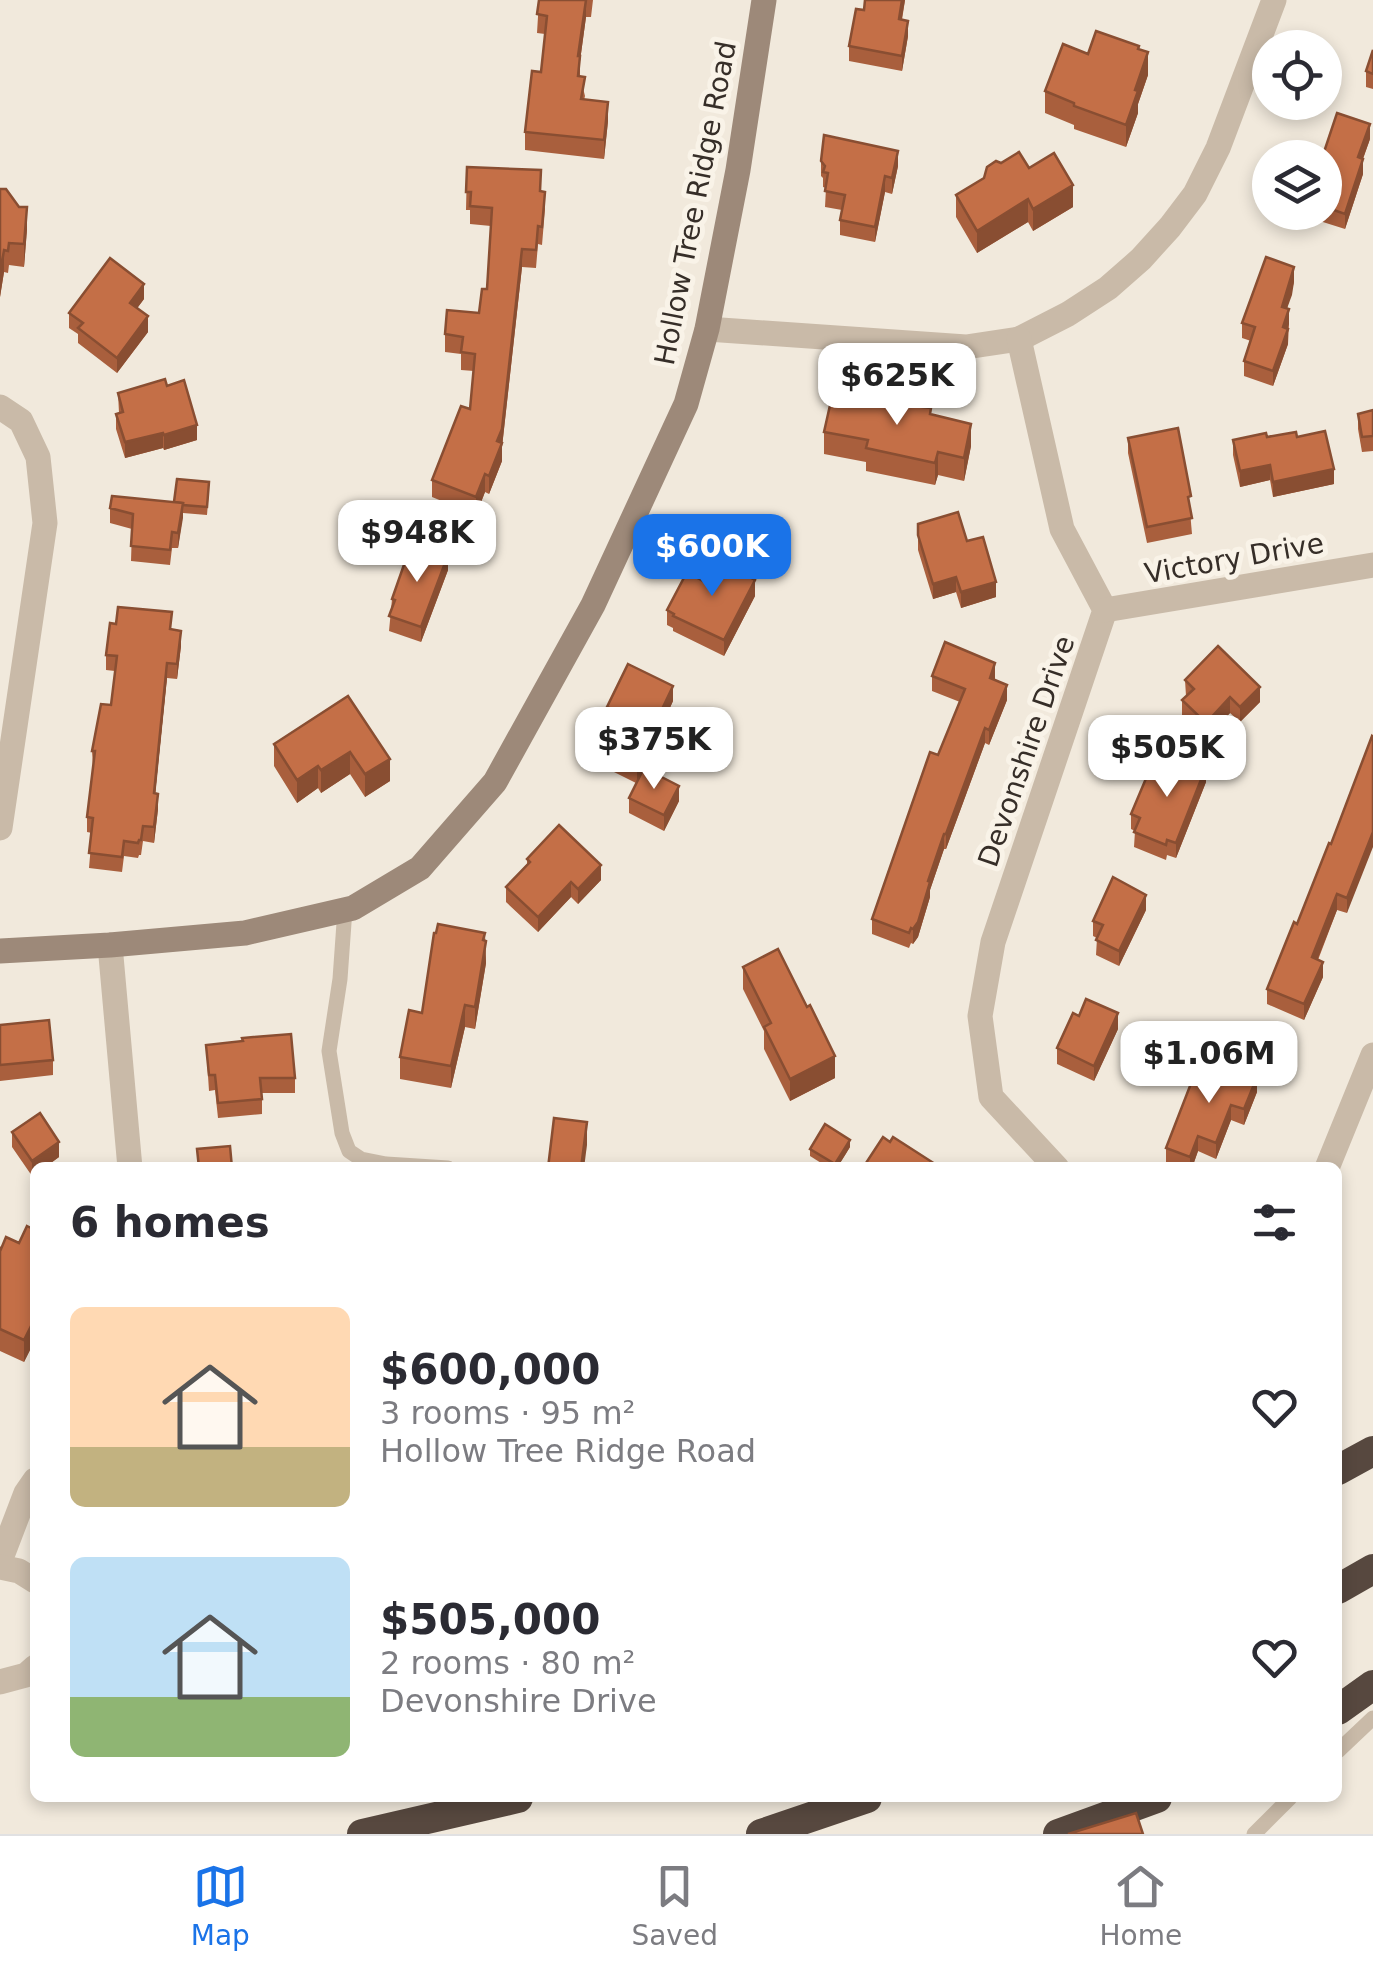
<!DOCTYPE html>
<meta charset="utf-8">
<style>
body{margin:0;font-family:"DejaVu Sans",sans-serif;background:#f2f2f3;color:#2b2b33;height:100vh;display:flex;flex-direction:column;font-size:38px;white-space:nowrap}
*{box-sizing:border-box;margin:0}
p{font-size:32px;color:#7c7c81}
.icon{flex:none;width:55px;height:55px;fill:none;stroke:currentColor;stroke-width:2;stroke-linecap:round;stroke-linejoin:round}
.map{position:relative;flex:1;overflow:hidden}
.side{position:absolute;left:30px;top:1162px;width:1312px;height:640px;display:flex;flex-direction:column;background:#fff;border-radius:15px;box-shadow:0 5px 15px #0003}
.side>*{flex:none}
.controls{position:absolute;left:1252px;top:30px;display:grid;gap:20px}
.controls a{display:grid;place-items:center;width:90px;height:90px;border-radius:50%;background:#fff;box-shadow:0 5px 15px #0003;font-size:50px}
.price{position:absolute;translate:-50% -85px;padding:0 22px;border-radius:20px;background:#fff;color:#222;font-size:32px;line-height:65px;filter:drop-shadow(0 2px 5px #0008)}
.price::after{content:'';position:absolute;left:50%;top:60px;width:30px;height:22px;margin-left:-15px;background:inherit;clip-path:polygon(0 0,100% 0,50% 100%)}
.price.active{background:#1a73e8;color:#fff}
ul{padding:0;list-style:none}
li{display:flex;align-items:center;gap:30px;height:250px;padding:0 40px}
li span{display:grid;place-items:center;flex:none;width:280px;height:200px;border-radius:15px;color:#555}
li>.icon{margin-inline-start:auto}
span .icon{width:120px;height:120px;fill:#fffc;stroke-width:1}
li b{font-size:42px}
h2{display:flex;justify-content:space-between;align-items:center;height:120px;padding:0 40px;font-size:42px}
.menu{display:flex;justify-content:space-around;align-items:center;height:140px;border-top:2px solid #e1e1e2;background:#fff;font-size:28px;color:#7c7c81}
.menu a{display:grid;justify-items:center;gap:5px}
.menu .active{color:#1a73e8}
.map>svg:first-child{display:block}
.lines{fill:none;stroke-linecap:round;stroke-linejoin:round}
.service{stroke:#c9baa8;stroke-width:15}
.minor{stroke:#c9baa8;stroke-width:25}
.secondary{stroke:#9d8979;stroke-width:25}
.motorway{stroke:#57483f;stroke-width:30}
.wall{fill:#a95f3d}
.shaded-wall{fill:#894e32}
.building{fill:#c46f47;stroke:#894e32;stroke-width:2.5}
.labels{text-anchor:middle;stroke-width:10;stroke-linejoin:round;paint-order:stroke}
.street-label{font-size:28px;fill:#362e28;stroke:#f9f3e8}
</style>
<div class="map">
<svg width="1373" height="1834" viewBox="0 0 1373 1834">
<rect width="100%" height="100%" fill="#f1e9dc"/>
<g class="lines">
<g class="service">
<polyline points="345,909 340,979 329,1051 342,1133 349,1151 361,1159 386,1164 448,1168"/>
<polyline points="1338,1751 1373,1718"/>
<polyline points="1254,1834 1290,1798"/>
</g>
<g class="minor">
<polyline points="707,329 966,347 1019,339 1068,314 1108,288 1141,259 1170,227 1195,194 1218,148 1274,0"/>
<polyline points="1019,339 1062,529 1105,610 993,942 980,1016 991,1097 1057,1168"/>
<polyline points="0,407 21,421 38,457 45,523 0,828"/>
<polyline points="1105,610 1373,565"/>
<polyline points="110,945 130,1168"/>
<polyline points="1327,1168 1373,1055"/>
<polyline points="0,1561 26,1493 35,1480"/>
<polyline points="0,1567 19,1571 35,1581"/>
<polyline points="0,1682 26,1675 35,1667"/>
</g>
<polyline class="secondary" points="0,951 110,945 245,933 353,908 420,868 495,782 593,605 686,404 707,329 738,170 764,0"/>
<g class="motorway">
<polyline points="1338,1470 1373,1451"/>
<polyline points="1338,1589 1373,1569"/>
<polyline points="1338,1710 1373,1685"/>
<polyline points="362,1834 518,1798"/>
<polyline points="761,1834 867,1798"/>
<polyline points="1058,1834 1157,1798"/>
</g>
</g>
<g class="wall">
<polygon points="539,0 593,0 591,17 586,17 580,61 580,76 585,96 584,100 608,121 604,159 525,150 525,132 541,72 545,34 537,33"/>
<polygon points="865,0 905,0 902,20 908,36 902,71 849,61 849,46 864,10"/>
<polygon points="1139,49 1148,75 1138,104 1138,113 1126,147 1074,129 1074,125 1045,113 1045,91 1088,54"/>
<polygon points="1373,50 1373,89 1366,87 1366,71"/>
<polygon points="1370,139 1363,159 1363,174 1345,229 1307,217 1307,212 1325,212 1325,158"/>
<polygon points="821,161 898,166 892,194 885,192 875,242 840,235 840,220 842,210 825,207 826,188 823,187 823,178 821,176"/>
<polygon points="467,167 541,191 545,209 542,245 538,244 536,268 522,267 502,447 502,461 489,494 485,492 476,515 432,497 432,480 470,409 474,371 461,370 461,354 445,352 445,334 479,313 487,289 491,226 470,224 470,210 466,210"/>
<polygon points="1029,168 1073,207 1033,231 1028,222 977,253 956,217 956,195"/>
<polygon points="0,189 27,229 24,267 9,265 8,273 4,272 0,297"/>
<polygon points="1294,282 1287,308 1289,324 1288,344 1273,386 1244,376 1244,361 1251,341 1242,338 1242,323"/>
<polygon points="144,299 137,308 148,332 117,373 78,343 78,334 69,328 69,313"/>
<polygon points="167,386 197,440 164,450 163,448 125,458 116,429 116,414 119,413 118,393"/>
<polygon points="1373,410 1373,451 1362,452 1358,429 1358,414"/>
<polygon points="931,414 971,446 964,481 938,475 935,485 866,471 866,462 824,454 824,432"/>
<polygon points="1267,437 1297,437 1334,484 1273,497 1270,480 1240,487 1233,455 1233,440"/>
<polygon points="1128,438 1190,511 1192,534 1147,543 1128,453"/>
<polygon points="209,490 207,515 183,513 178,548 172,548 170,565 131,561 132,529 110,523 110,508 174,502"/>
<polygon points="918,524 967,541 996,597 961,608 956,592 933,599 918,550"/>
<polygon points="410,557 448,570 421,642 389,631 392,599"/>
<polygon points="703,581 755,596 724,656 673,631 673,628 667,625 667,610"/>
<polygon points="172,629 181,646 177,679 167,678 155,793 158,809 154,843 143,841 141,855 139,855 138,858 124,856 122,872 89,868 92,833 87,832 87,817 93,766 92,751 111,705 115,671 106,670 106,655"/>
<polygon points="932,676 995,678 995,680 1007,700 989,745 985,743 946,849 944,849 930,890 930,897 918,937 913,944 911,943 909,948 872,934 872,919 960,702 932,691"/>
<polygon points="1185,680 1260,702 1240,722 1230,713 1206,738 1182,715 1182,700 1186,696"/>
<polygon points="348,696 390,781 365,797 350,774 321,793 318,788 297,803 274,766 274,744"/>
<polygon points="673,701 658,734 658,745 645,769 679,801 664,831 629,813 629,798 636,783 600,765 600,750 612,725 607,722 607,707"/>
<polygon points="1372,736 1347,913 1337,910 1318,960 1323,977 1304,1020 1267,1004 1267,989 1297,924 1331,844"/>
<polygon points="1165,776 1206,782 1176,858 1167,855 1166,860 1134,847 1135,831 1131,829 1131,814"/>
<polygon points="527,859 601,880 578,904 571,897 538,932 506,902 506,887 527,864"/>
<polygon points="1146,910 1119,966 1096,955 1097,938 1093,936 1093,921"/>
<polygon points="485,940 486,963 475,1029 465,1027 451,1088 400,1079 400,1057 422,1013"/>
<polygon points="743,967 807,1007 835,1078 790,1101 764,1049 764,1031 743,989"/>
<polygon points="0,1025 53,1060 53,1075 0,1081"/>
<polygon points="1118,1029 1094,1081 1057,1064 1057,1048"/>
<polygon points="206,1045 295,1078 295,1093 262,1093 262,1114 218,1118 215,1090 209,1091"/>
<polygon points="1197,1068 1257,1092 1244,1125 1231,1120 1216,1159 1198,1151 1192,1168 1177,1168 1166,1164 1166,1148"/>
<polygon points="12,1132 59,1157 44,1168 35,1168 32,1176 12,1147"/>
<polygon points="850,1147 837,1168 829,1168 810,1156 810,1149"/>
<polygon points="35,1230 35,1340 24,1362 0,1351 0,1248 19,1243"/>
</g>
<g class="shaded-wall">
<polygon points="586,0 586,17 580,61 578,95 578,56"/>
<polygon points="902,0 905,0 899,34 899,19"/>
<polygon points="908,21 908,36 902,71 902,56"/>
<polygon points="1148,52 1148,75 1138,104 1138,113 1126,147 1126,125 1135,90"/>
<polygon points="608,102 608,121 604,159 604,140"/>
<polygon points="1370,124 1370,139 1358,172 1358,157"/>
<polygon points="898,151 898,166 892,194 892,178"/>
<polygon points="1363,159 1363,174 1345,229 1345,214"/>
<polygon points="885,176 885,192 875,242 875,227"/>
<polygon points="1073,185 1073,207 1033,231 1033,209"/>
<polygon points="1028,199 1028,222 977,253 977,231"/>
<polygon points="27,207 27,229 24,267 24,244"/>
<polygon points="522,249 522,267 502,447 502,461 489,494 489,476 497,441"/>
<polygon points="4,250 4,272 0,297 0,275"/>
<polygon points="1294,267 1294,282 1292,295 1282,322 1282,307"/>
<polygon points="144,284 144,299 130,318 130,303"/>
<polygon points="1289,309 1289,324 1283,342 1283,327"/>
<polygon points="148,316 148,332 117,373 117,358"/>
<polygon points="1288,329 1288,344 1273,386 1273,371"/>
<polygon points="971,424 971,446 964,481 964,458"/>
<polygon points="197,425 197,440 164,450 164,435"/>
<polygon points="163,433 163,448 125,458 125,442"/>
<polygon points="938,452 938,475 935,485 935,463"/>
<polygon points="1270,465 1270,480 1240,487 1240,471"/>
<polygon points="1334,469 1334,484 1273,497 1273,482"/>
<polygon points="485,474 485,492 476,515 476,497"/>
<polygon points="183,503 183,518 178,548 178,533"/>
<polygon points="448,555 448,570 421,642 421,627"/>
<polygon points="956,577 956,592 933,599 933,584"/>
<polygon points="755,580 755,596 724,656 724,640"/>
<polygon points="996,582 996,597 961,608 961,592"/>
<polygon points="181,631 181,646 177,679 177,664"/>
<polygon points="167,663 167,678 154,808 154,793"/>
<polygon points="995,663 995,678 990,693 990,678"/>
<polygon points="1007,685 1007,700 989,745 989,730"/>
<polygon points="673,686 673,701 658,734 658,745 637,784 637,769 653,728"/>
<polygon points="1260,687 1260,702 1240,722 1240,707"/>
<polygon points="1230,697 1230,713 1206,738 1206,723"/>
<polygon points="985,728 985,743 946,849 946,834"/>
<polygon points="350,752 350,774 321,793 321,770"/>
<polygon points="390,759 390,781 365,797 365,774"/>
<polygon points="318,766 318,788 297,803 297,780"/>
<polygon points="1206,767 1206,782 1176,858 1176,843"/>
<polygon points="679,786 679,801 664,831 664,815"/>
<polygon points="158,794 158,809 154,843 154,827"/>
<polygon points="1373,832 1373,847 1347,913 1347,898"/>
<polygon points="944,834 944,849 930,890 930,897 918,937 913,944 913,929"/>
<polygon points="601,865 601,880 578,904 578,889"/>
<polygon points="571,882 571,897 538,932 538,917"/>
<polygon points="1337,894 1337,910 1312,973 1312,957"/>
<polygon points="1146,895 1146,910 1119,966 1119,951"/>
<polygon points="485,933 486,963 475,1029 475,1007"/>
<polygon points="1323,962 1323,977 1304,1020 1304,1004"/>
<polygon points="465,1005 465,1027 451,1088 451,1066"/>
<polygon points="1118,1013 1118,1029 1094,1081 1094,1066"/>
<polygon points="835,1056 835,1078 790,1101 790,1079"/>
<polygon points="1257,1077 1257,1092 1244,1125 1244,1109"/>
<polygon points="1231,1105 1231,1120 1216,1159 1216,1143"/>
<polygon points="587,1122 587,1145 584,1168 581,1168"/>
<polygon points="1198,1136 1198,1151 1192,1168 1190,1168 1190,1157"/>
<polygon points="850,1140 850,1147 837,1168 835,1168 835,1164"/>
<polygon points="59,1142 59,1157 44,1168 35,1168 35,1174 32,1176 32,1161"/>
<polygon points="35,1318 35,1340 24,1362 24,1340"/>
</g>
<g class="building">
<polygon points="539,0 586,0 578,56 580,56 578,76 585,77 581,99 608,102 604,140 525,132 532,71 541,72 547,16 537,14"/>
<polygon points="865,0 902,0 899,19 908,21 902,56 849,46 856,9 864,10"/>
<polygon points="1096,31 1139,46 1138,49 1148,52 1135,90 1138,91 1126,125 1074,106 1074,103 1045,91 1063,44 1088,54"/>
<polygon points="1373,50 1373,74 1366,71"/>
<polygon points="1337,113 1370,124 1358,157 1363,159 1345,214 1325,207 1325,158 1322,158"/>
<polygon points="824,135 898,151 892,178 885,176 875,227 840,220 845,195 825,191 828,173 823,172 825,166 821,161"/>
<polygon points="1019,152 1029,168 1054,153 1073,185 1033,209 1028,199 977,231 956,195 984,178 987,167 996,161 1001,163"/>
<polygon points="467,167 541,170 540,191 545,192 542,227 538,226 536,250 522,249 502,429 497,441 502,443 489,476 485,474 476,497 432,480 461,406 470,409 475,354 461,352 463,337 445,334 447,310 479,313 482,289 487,289 492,208 470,206 471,192 466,192"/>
<polygon points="0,189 6,189 19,207 27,207 24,244 9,243 8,251 4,250 0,275"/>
<polygon points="1266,257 1294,267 1282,307 1289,309 1283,327 1288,329 1273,371 1244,361 1255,327 1242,323"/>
<polygon points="110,258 144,284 130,303 148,316 117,358 78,328 83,323 69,313"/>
<polygon points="165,379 167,386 184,380 197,425 164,435 163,433 125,442 116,414 123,412 118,393"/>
<polygon points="833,392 887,403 931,408 930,414 971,424 964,458 938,452 935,463 866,448 868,440 824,432"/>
<polygon points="1373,410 1373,436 1362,437 1358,414"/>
<polygon points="1178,428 1191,496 1188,497 1192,518 1147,527 1128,438"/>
<polygon points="1325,431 1334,469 1273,482 1270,465 1240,471 1233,440 1266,433 1267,437 1296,432 1297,437"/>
<polygon points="177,479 209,482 207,507 183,505 183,503 174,502"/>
<polygon points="112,496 183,503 178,533 172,532 170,550 131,546 133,514 110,508"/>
<polygon points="958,512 967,541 983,537 996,582 961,592 956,577 933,584 918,535 918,524"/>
<polygon points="415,543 448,555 421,627 389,616 395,600 392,599 407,556 410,557"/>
<polygon points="714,559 755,580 724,640 673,616 674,614 667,610 687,572 703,581"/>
<polygon points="118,607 172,612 170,629 181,631 177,664 167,663 154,793 158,794 154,827 143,826 141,840 139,840 138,843 124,841 122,857 89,853 93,818 87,817 95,751 92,751 101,704 111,705 117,656 106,655 110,623 116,624"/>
<polygon points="945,642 995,663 990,678 1007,685 989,730 985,728 946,834 944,834 928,881 930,882 918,922 913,929 911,928 909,933 872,919 930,752 938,755 965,689 932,676"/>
<polygon points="1218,646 1260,687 1240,707 1230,697 1206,723 1182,700 1194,689 1185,680"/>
<polygon points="628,664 673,686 653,728 658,730 637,769 600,750 618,712 607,707"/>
<polygon points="348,696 390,759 365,774 350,752 321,770 318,766 297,780 274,744"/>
<polygon points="1372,736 1373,737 1373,832 1347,898 1337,894 1312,957 1323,962 1304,1004 1267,989 1294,922 1297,924 1329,843 1331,844"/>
<polygon points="1173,754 1206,767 1176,843 1167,840 1166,845 1134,832 1140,818 1131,814 1150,769 1165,776"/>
<polygon points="644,768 679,786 664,815 629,798"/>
<polygon points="559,825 601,865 578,889 571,882 538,917 506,887 530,862 527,859"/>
<polygon points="1113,877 1146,895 1119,951 1096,940 1103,925 1093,921"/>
<polygon points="438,924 485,933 483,940 486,941 475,1007 465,1005 451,1066 400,1057 409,1010 422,1013 434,933 436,933"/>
<polygon points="778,949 807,1007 810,1005 835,1056 790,1079 764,1027 771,1023 743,967"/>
<polygon points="1086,999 1118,1013 1094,1066 1057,1048 1073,1013 1079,1016"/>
<polygon points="49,1020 53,1060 0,1065 0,1025"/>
<polygon points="291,1034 295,1078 260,1078 262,1099 218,1103 215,1075 209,1075 206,1045 243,1041 242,1038"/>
<polygon points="1222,1063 1257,1077 1244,1109 1231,1105 1216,1143 1198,1136 1190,1157 1166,1148 1197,1068 1216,1077"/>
<polygon points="40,1113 59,1142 32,1161 12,1132"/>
<polygon points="554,1118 587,1122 581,1168 548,1168"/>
<polygon points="825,1124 850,1140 835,1164 810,1149"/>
<polygon points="883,1137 890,1142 893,1137 932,1162 927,1166 930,1168 866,1168 864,1166"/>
<polygon points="230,1146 232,1168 199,1168 197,1149"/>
<polygon points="27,1226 35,1230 35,1318 24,1340 0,1329 0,1248 1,1249 6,1237 19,1243"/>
<polygon points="1136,1813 1143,1834 1068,1834"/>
</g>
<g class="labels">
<g class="street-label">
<text transform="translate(695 203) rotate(-79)" y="10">Hollow Tree Ridge Road</text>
<text transform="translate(1234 558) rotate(-10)" y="10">Victory Drive</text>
<text transform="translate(1026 751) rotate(-71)" y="10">Devonshire Drive</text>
</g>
</g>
</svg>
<div class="controls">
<a><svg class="icon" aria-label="locate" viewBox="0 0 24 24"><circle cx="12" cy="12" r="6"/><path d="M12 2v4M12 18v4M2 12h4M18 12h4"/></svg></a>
<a><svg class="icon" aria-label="layers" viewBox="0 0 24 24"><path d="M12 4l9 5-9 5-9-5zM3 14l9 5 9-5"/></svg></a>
</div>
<b class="price" style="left:897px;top:428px">$625K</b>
<b class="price" style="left:417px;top:585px">$948K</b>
<b class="price active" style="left:712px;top:599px">$600K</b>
<b class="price" style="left:654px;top:792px">$375K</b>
<b class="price" style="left:1167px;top:800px">$505K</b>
<b class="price" style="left:1209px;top:1106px">$1.06M</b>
<section class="side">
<h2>6 homes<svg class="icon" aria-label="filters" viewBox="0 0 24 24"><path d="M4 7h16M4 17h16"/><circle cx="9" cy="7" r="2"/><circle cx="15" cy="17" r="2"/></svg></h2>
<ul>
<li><span style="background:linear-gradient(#ffd9b3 70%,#c2b280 0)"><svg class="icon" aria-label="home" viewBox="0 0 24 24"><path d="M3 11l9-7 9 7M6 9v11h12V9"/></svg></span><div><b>$600,000</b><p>3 rooms · 95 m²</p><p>Hollow Tree Ridge Road</p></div><svg class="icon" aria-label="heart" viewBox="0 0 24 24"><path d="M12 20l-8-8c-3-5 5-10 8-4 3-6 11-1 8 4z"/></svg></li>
<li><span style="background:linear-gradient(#bfe0f5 70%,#8fb573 0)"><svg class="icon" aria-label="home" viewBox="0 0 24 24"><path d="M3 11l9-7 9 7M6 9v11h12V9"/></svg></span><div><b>$505,000</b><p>2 rooms · 80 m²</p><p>Devonshire Drive</p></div><svg class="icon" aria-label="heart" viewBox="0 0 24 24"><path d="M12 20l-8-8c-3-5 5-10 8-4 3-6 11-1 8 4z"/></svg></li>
</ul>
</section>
</div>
<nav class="menu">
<a class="active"><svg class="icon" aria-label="map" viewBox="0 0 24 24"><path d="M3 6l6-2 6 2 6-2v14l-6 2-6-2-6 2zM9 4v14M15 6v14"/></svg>Map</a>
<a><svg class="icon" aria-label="saved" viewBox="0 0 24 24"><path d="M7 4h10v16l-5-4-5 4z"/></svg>Saved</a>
<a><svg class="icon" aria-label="home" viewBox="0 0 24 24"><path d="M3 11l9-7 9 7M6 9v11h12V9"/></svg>Home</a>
</nav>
